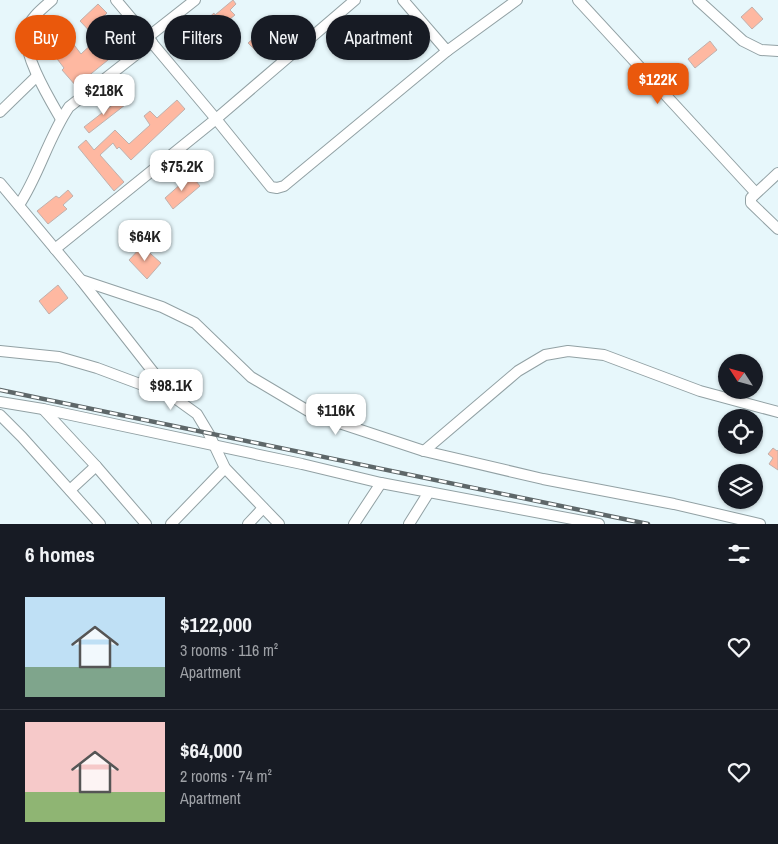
<!DOCTYPE html>
<meta charset="utf-8">
<style>
body{margin:0;font-family:"Archivo Narrow",sans-serif;background:#242831;color:#f1f3f6;height:100vh;display:flex;flex-direction:column;font-size:19px;white-space:nowrap}
*{box-sizing:border-box;margin:0}
p{font-size:16px;color:#9ea1a6}
.icon{flex:none;width:28px;height:28px;fill:none;stroke:currentColor;stroke-width:2;stroke-linecap:round;stroke-linejoin:round}
.map{position:relative;height:524px;overflow:hidden}
.drawer{display:flex;flex-direction:column;background:#171b24;flex:1}
.drawer>*{flex:none}
.top-card{position:absolute;left:15px;top:15px;width:500px;height:45px;display:flex;gap:10px}
.needle{width:32px;rotate:306deg}
.tools{position:absolute;left:718px;top:354px;display:grid;gap:10px}
.tools a{display:grid;place-items:center;width:45px;height:45px;border-radius:50%;background:#171b24;box-shadow:0 1px 4px #0004;font-size:25px}
.price{position:absolute;translate:-50% -42px;padding:0 11px;border-radius:10px;background:#fff;color:#222;font-size:16px;line-height:32px;filter:drop-shadow(0 1px 2px #0008)}
.price::after{content:'';position:absolute;left:50%;top:30px;width:15px;height:11px;margin-left:-8px;background:inherit;clip-path:polygon(0 0,100% 0,50% 100%)}
.price.selected{background:#ea580c;color:#fff}
ul{padding:0;list-style:none}
li{display:flex;align-items:center;gap:15px;height:125px;padding:0 25px}
li+li{border-top:1px solid #363941}
li span{display:grid;place-items:center;flex:none;width:140px;height:100px;border-radius:0px;color:#555}
li>.icon{margin-inline-start:auto}
span .icon{width:60px;height:60px;fill:#fffc;stroke-width:1}
li b{font-size:21px}
h2{display:flex;justify-content:space-between;align-items:center;height:60px;padding:0 25px;font-size:21px}
.tag{padding:0 18px;border-radius:22px;background:#171b24;box-shadow:0 1px 4px #0004;font-size:18px;line-height:45px}
.tag.selected{background:#ea580c;color:#fff}
.map>svg:first-child{display:block}
.building{fill:#feb8a1;stroke:#c0b1ad}
.lines{fill:none;stroke-linecap:round;stroke-linejoin:round}
.minor-casing{stroke:#92a1a4;stroke-width:12}
.minor{stroke:#fff;stroke-width:10}
.rail-casing{stroke:#5e6769;stroke-width:4.5}
.rail{stroke:#fff;stroke-width:2.5;stroke-dasharray:8;stroke-linecap:butt}
</style>
<div class="map">
<svg width="778" height="524" viewBox="0 0 778 524">
<rect width="100%" height="100%" fill="#e7f7fb"/>
<g class="building">
<polygon points="233,0 236,4 230,10 235,15 225,23 222,18 212,28 205,21 214,13 215,15"/>
<polygon points="98,4 107,13 100,20 124,47 76,86 62,70 64,68 48,47 65,33 81,54 97,39 80,21"/>
<polygon points="752,7 763,19 752,29 741,17"/>
<polygon points="260,32 269,42 257,52 248,43"/>
<polygon points="710,41 717,50 695,68 688,59"/>
<polygon points="120,99 125,105 89,133 84,127"/>
<polygon points="177,100 185,109 131,160 119,147 117,149 113,143 100,155 124,182 114,191 78,147 86,140 94,150 115,130 129,144 150,125 144,116 150,111 157,118"/>
<polygon points="191,175 200,186 173,209 165,198"/>
<polygon points="68,190 73,196 63,205 67,209 48,224 37,211 56,196 59,198"/>
<polygon points="142,246 161,263 147,279 129,260"/>
<polygon points="58,285 68,298 49,314 39,301"/>
<polygon points="773,448 777,451 778,450 778,470 769,464 773,458 768,454"/>
</g>
<g class="lines">
<defs>
<g id="minor">
<path d="M52 0C43 8 31 17 27 29 20 51 50 100 61 119"/>
<polyline points="116,0 216,119 271,187 277,188 284,186 447,51"/>
<polyline points="403,0 447,51 517,0"/>
<polyline points="578,0 755,192"/>
<polyline points="698,0 743,41 761,50 778,51"/>
<polyline points="148,37 195,0"/>
<polyline points="0,112 37,76"/>
<polyline points="778,173 751,198 751,203 778,229"/>
<polyline points="0,183 81,280 162,307 195,323 251,377 315,415 424,451 543,479 674,504 760,524"/>
<path d="M19 205C39 175 48 138 69 107L152 42"/>
<polyline points="55,249 216,119 355,0"/>
<polyline points="81,280 172,396 197,414 209,434 225,468 279,524"/>
<polyline points="0,351 59,357 97,368 172,396"/>
<polyline points="0,402 43,409 302,464 381,483 599,524"/>
<polyline points="43,409 96,466 146,524"/>
<polyline points="0,415 22,437 100,524"/>
<polyline points="424,451 518,371 545,355 568,351 604,355 700,391 778,412"/>
<polyline points="70,490 96,466"/>
<polyline points="171,524 225,468"/>
<polyline points="248,524 263,508"/>
<polyline points="354,524 381,483"/>
<polyline points="409,524 429,492"/>
</g>
</defs>
<use href="#minor" class="minor-casing"/>
<use href="#minor" class="minor"/>
<defs>
<polyline id="rail" points="0,390 648,524"/>
</defs>
<use href="#rail" class="rail-casing"/>
<use href="#rail" class="rail"/>
</g>
</svg>
<div class="tools">
<a><svg class="needle" viewBox="-14 -14 28 28"><path d="M0-13l5 13h-10z" fill="#e53935"/><path d="M0 13l5-13h-10z" fill="#9ea1a6"/></svg></a>
<a><svg class="icon" aria-label="locate" viewBox="0 0 24 24"><circle cx="12" cy="12" r="6"/><path d="M12 2v4M12 18v4M2 12h4M18 12h4"/></svg></a>
<a><svg class="icon" aria-label="layers" viewBox="0 0 24 24"><path d="M12 4l9 5-9 5-9-5zM3 14l9 5 9-5"/></svg></a>
</div>
<b class="price selected" style="left:658px;top:105px">$122K</b>
<b class="price" style="left:104px;top:116px">$218K</b>
<b class="price" style="left:182px;top:192px">$75.2K</b>
<b class="price" style="left:145px;top:262px">$64K</b>
<b class="price" style="left:171px;top:411px">$98.1K</b>
<b class="price" style="left:336px;top:436px">$116K</b>
<div class="top-card">
<a class="tag selected">Buy</a>
<a class="tag">Rent</a>
<a class="tag">Filters</a>
<a class="tag">New</a>
<a class="tag">Apartment</a>
</div>
</div>
<section class="drawer">
<h2>6 homes<svg class="icon" aria-label="filters" viewBox="0 0 24 24"><path d="M4 7h16M4 17h16"/><circle cx="9" cy="7" r="2"/><circle cx="15" cy="17" r="2"/></svg></h2>
<ul>
<li><span style="background:linear-gradient(#bfe0f5 70%,#7fa58c 0)"><svg class="icon" aria-label="home" viewBox="0 0 24 24"><path d="M3 11l9-7 9 7M6 9v11h12V9"/></svg></span><div><b>$122,000</b><p>3 rooms · 116 m²</p><p>Apartment</p></div><svg class="icon" aria-label="heart" viewBox="0 0 24 24"><path d="M12 20l-8-8c-3-5 5-10 8-4 3-6 11-1 8 4z"/></svg></li>
<li><span style="background:linear-gradient(#f6c9c9 70%,#8fb573 0)"><svg class="icon" aria-label="home" viewBox="0 0 24 24"><path d="M3 11l9-7 9 7M6 9v11h12V9"/></svg></span><div><b>$64,000</b><p>2 rooms · 74 m²</p><p>Apartment</p></div><svg class="icon" aria-label="heart" viewBox="0 0 24 24"><path d="M12 20l-8-8c-3-5 5-10 8-4 3-6 11-1 8 4z"/></svg></li>
</ul>
</section>
